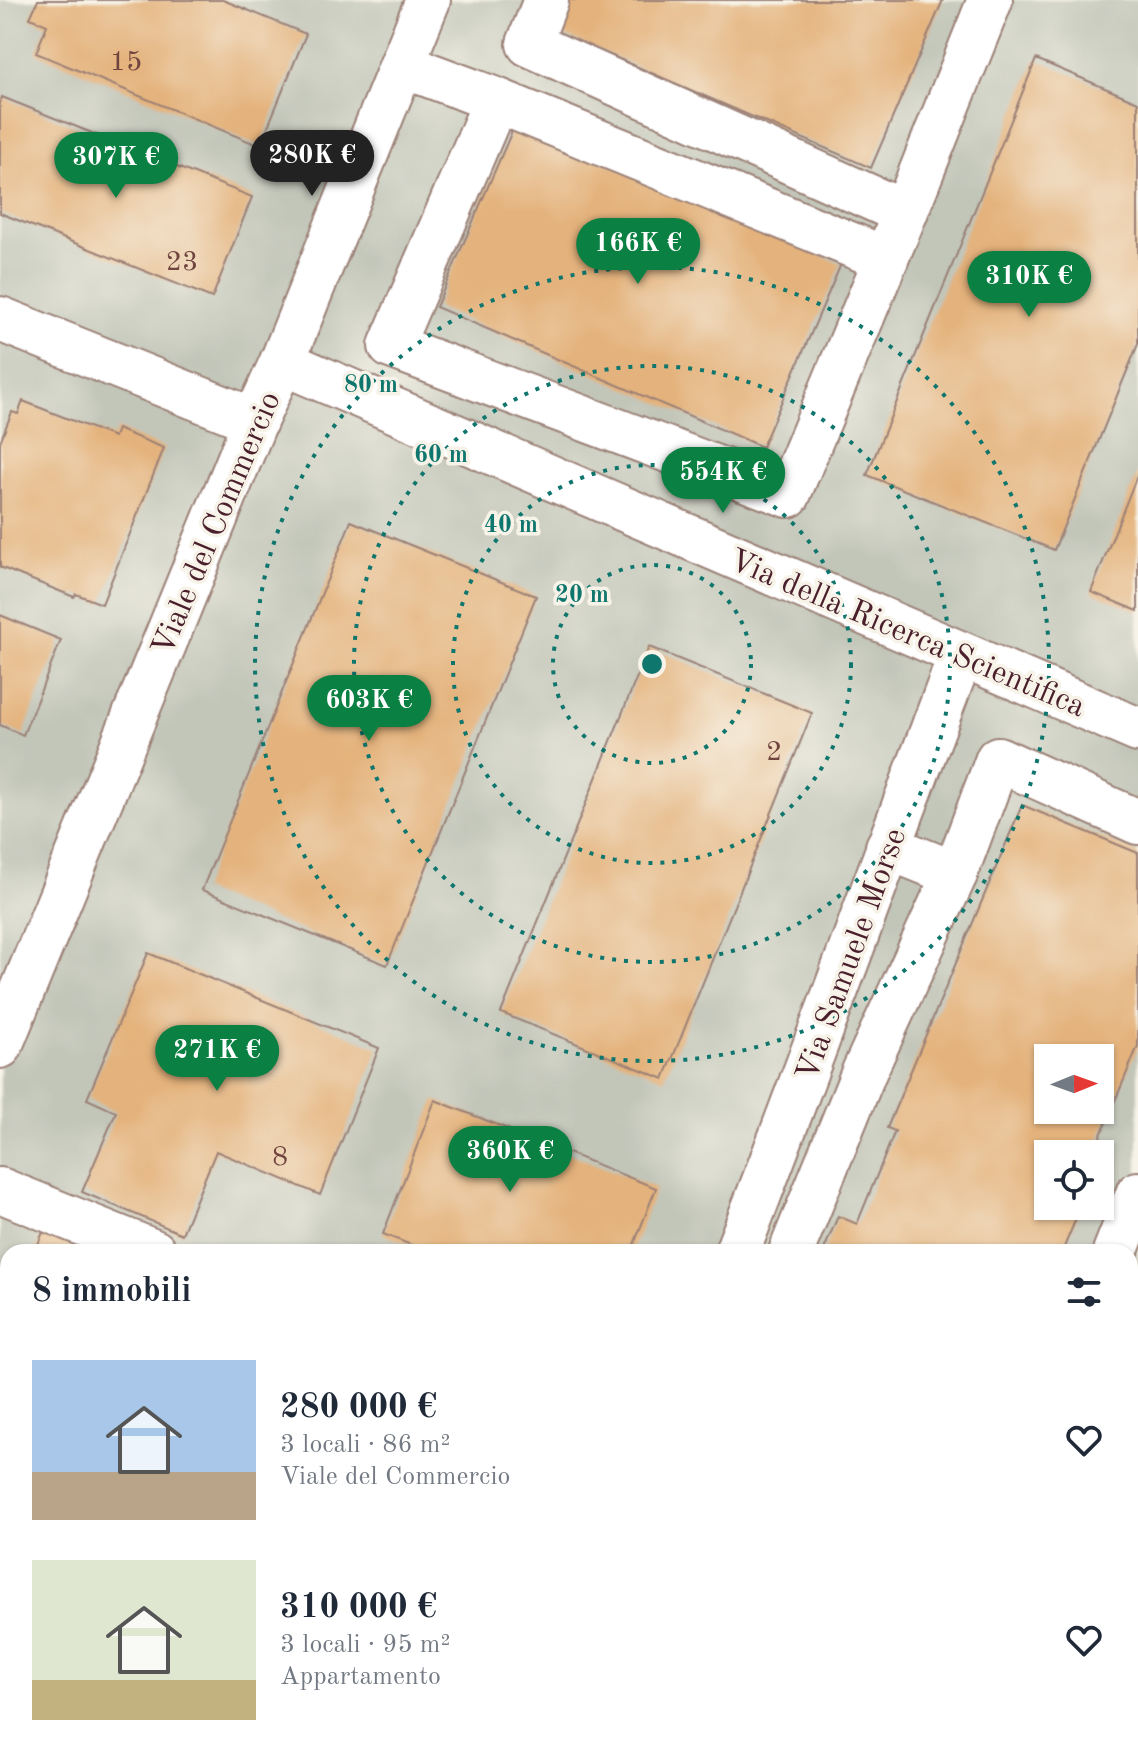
<!DOCTYPE html>
<html lang="it">
<meta charset="utf-8">
<style>
body{margin:0;font-family:"Old Standard TT",serif;background:#f2f2f3;color:#1f2937;height:100vh;display:flex;flex-direction:column;font-size:30px;white-space:nowrap}
*{box-sizing:border-box;margin:0}
p{font-size:26px;color:#747a83}
.icon{flex:none;width:44px;height:44px;fill:none;stroke:currentColor;stroke-width:2;stroke-linecap:round;stroke-linejoin:round}
.map{position:relative;flex:1;overflow:hidden}
.drawer{position:absolute;left:0px;top:1244px;width:1138px;height:514px;display:flex;flex-direction:column;background:#fff;border-radius:24px 24px 0 0;box-shadow:0 2px 6px #0004}
.drawer>*{flex:none}
.needle{width:52px;rotate:89deg}
.controls{position:absolute;left:1034px;top:1044px;display:grid;gap:16px}
.controls a{display:grid;place-items:center;width:80px;height:80px;border-radius:0px;background:#fff;box-shadow:0 2px 6px #0004;font-size:40px}
.price{position:absolute;translate:-50% -68px;padding:0 18px;border-radius:28px;background:#0b8043;color:#fff;font-size:26px;line-height:52px;filter:drop-shadow(0 2px 4px #0008)}
.price::after{content:'';position:absolute;left:50%;top:48px;width:24px;height:18px;margin-left:-12px;background:inherit;clip-path:polygon(0 0,100% 0,50% 100%)}
.price.current{background:#222;color:#fff}
ul{padding:0;list-style:none}
li{display:flex;align-items:center;gap:24px;height:200px;padding:0 32px}
li span{display:grid;place-items:center;flex:none;width:224px;height:160px;border-radius:0px;color:#555}
li>.icon{margin-inline-start:auto}
span .icon{width:96px;height:96px;fill:#fffc;stroke-width:1}
li b{font-size:34px}
h2{display:flex;justify-content:space-between;align-items:center;height:96px;padding:0 32px;font-size:34px}
.map>svg:first-child{display:block}
.industrial{fill:#c2c6b9;fill-rule:evenodd}
.green{fill:#a2d17f;stroke:#767855;stroke-width:2}
.building{fill:#e4b27c;fill-rule:evenodd}
.lines{fill:none;stroke-linecap:round;stroke-linejoin:round}
.minor-casing{stroke:#9b8076;stroke-width:48}
.minor{stroke:#fff;stroke-width:44}
.ring{fill:none;stroke:#0f766e;stroke-width:4;stroke-dasharray:4 8}
.labels{text-anchor:middle;stroke-width:7;stroke-linejoin:round;paint-order:stroke}
.number-label{font-size:28px;fill:#70443f}
.street-label{font-size:32px;fill:#4a1f2b;stroke:#f7f3e8}
.centre{fill:#0f766e;stroke:#f7f3e8;stroke-width:4}
.ring-label{font-size:24px;text-anchor:middle;font-weight:bold;fill:#0f766e;stroke:#f7f3e8;stroke-width:7;stroke-linejoin:round;paint-order:stroke}
</style>
<div class="map">
<svg width="1138" height="1757" viewBox="0 0 1138 1757">
<rect width="100%" height="100%" fill="#f7f3e8"/>
<filter id="ink" filterUnits="userSpaceOnUse"><feTurbulence type="fractalNoise" baseFrequency=".0125" numOctaves="2"/><feDisplacementMap in="SourceGraphic" scale="16" xChannelSelector="R" yChannelSelector="G"/><feConvolveMatrix kernelMatrix="1 2 1 2 8 2 1 2 1" color-interpolation-filters="sRGB"/></filter>
<filter id="wash" filterUnits="userSpaceOnUse"><feTurbulence type="fractalNoise" baseFrequency=".006" numOctaves="4" result="noise"/><feDisplacementMap in="SourceGraphic" scale="32" xChannelSelector="R" yChannelSelector="G"/><feGaussianBlur stdDeviation="1.8" result="paint"/><feColorMatrix in="noise" values="0 0 0 0 0 0 0 0 0 0 0 0 0 0 0 0 0 1.4 0 .05"/><feComposite in="paint" operator="in"/></filter>
<g filter="url(#wash)">
<rect width="100%" height="100%" fill="#ece2c2"/>
<path class="industrial" d="M0 0H1138V1757H619L602 1750H1130V1252H8V1506L0 1503ZM1048 1058H1100V1110H1048ZM1048 1154H1100V1206H1048Z"/>
<polygon class="green" points="0,1647 8,1650 8,1750 256,1750 273,1757 0,1757"/>
<g id="blocks">
<g class="building">
<polygon points="38,0 223,0 306,34 260,146 36,53 47,25 30,18"/>
<polygon points="562,0 943,0 871,168 550,29"/>
<polygon points="1036,59 1138,102 1138,344 1054,550 867,475"/>
<polygon points="2,97 252,197 212,298 0,213 0,103"/>
<polygon points="515,124 841,264 762,447 436,307"/>
<polygon points="23,401 114,437 117,429 164,448 102,604 76,594 74,597 0,567 0,442 12,412 18,414"/>
<polygon points="1138,473 1138,611 1091,592"/>
<polygon points="351,521 536,596 387,965 202,890"/>
<polygon points="0,615 61,640 23,735 0,725"/>
<polygon points="649,647 812,713 664,1079 501,1013"/>
<path d="M1022 805 1138 853V1046L1093 1154H1048V1206H1073L1080 1209 1062 1252H823L838 1216 857 1224 895 1131 887 1128ZM1048 1058H1100V1110H1048Z"/>
<polygon points="148,953 379,1048 320,1195 216,1151 182,1234 82,1192 116,1112 87,1099"/>
<polygon points="435,1100 656,1188 631,1252 429,1252 383,1234"/>
<polygon points="43,1232 95,1252 35,1252"/>
<polygon points="8,1311 8,1369 0,1350 0,1315"/>
<polygon points="1138,1380 1138,1559 1130,1556 1130,1399"/>
<polygon points="8,1382 8,1418 2,1418 0,1390"/>
<polygon points="729,1750 1130,1750 1138,1753 1138,1757 746,1757"/>
</g>
</g>
</g>
<g filter="url(#ink)">
<use href="#blocks" fill-opacity="0" stroke="#9b8076" stroke-width="2"/>
<g class="lines">
<defs>
<g id="minor">
<polyline points="546,0 529,44 905,213"/>
<polyline points="402,65 496,100 391,346 788,495 905,213 990,0"/>
<polyline points="496,100 886,259"/>
<polyline points="0,319 255,421"/>
<polyline points="282,362 1138,730"/>
<polyline points="888,847 955,874"/>
<polyline points="0,1046 255,421 282,362 428,0"/>
<polyline points="0,1190 154,1252"/>
<path d="M737 1252C814 1054 885 854 961 655"/>
<polyline points="791,1252 864,1072 955,874 998,759 1138,822"/>
<polyline points="1115,1252 1138,1194"/>
<polyline points="0,1578 8,1582"/>
<polyline points="1130,1591 1138,1595"/>
<polyline points="1130,1659 1138,1663"/>
<polyline points="416,1750 433,1757"/>
<polyline points="662,1750 679,1757"/>
</g>
</defs>
<use href="#minor" class="minor-casing"/>
<use href="#minor" class="minor"/>
</g>
</g>
<g class="ring">
<circle cx="652" cy="664" r="99"/>
<circle cx="652" cy="664" r="199"/>
<circle cx="652" cy="664" r="298"/>
<circle cx="652" cy="664" r="397"/>
</g>
<g class="labels">
<g class="number-label">
<text x="126" y="70">15</text>
<text x="182" y="270">23</text>
<text x="774" y="760">2</text>
<text x="280" y="1165">8</text>
</g>
<g class="street-label">
<text transform="translate(215 523) rotate(-67)" y="11">Viale del Commercio</text>
<text transform="translate(908 632) rotate(23)" y="11">Via della Ricerca Scientifica</text>
<text transform="translate(850 954) rotate(-70)" y="11">Via Samuele Morse</text>
</g>
</g>
<circle cx="652" cy="664" r="12" class="centre"/>
<g class="ring-label">
<text x="371" y="392">80 m</text>
<text x="441" y="462">60 m</text>
<text x="511" y="532">40 m</text>
<text x="582" y="602">20 m</text>
</g>
</svg>
<div class="controls">
<a><svg class="needle" viewBox="-14 -14 28 28"><path d="M0-13l5 13h-10z" fill="#e53935"/><path d="M0 13l5-13h-10z" fill="#747a83"/></svg></a>
<a><svg class="icon" aria-label="locate" viewBox="0 0 24 24"><circle cx="12" cy="12" r="6"/><path d="M12 2v4M12 18v4M2 12h4M18 12h4"/></svg></a>
</div>
<b class="price current" style="left:312px;top:198px">280K €</b>
<b class="price" style="left:116px;top:200px">307K €</b>
<b class="price" style="left:638px;top:286px">166K €</b>
<b class="price" style="left:1029px;top:319px">310K €</b>
<b class="price" style="left:723px;top:515px">554K €</b>
<b class="price" style="left:369px;top:743px">603K €</b>
<b class="price" style="left:217px;top:1093px">271K €</b>
<b class="price" style="left:510px;top:1194px">360K €</b>
<section class="drawer">
<h2>8 immobili<svg class="icon" aria-label="filters" viewBox="0 0 24 24"><path d="M4 7h16M4 17h16"/><circle cx="9" cy="7" r="2"/><circle cx="15" cy="17" r="2"/></svg></h2>
<ul>
<li><span style="background:linear-gradient(#a9c7e8 70%,#b9a48a 0)"><svg class="icon" aria-label="home" viewBox="0 0 24 24"><path d="M3 11l9-7 9 7M6 9v11h12V9"/></svg></span><div><b>280 000 €</b><p>3 locali · 86 m²</p><p>Viale del Commercio</p></div><svg class="icon" aria-label="heart" viewBox="0 0 24 24"><path d="M12 20l-8-8c-3-5 5-10 8-4 3-6 11-1 8 4z"/></svg></li>
<li><span style="background:linear-gradient(#dfe7d0 75%,#c2b280 0)"><svg class="icon" aria-label="home" viewBox="0 0 24 24"><path d="M3 11l9-7 9 7M6 9v11h12V9"/></svg></span><div><b>310 000 €</b><p>3 locali · 95 m²</p><p>Appartamento</p></div><svg class="icon" aria-label="heart" viewBox="0 0 24 24"><path d="M12 20l-8-8c-3-5 5-10 8-4 3-6 11-1 8 4z"/></svg></li>
</ul>
</section>
</div>
